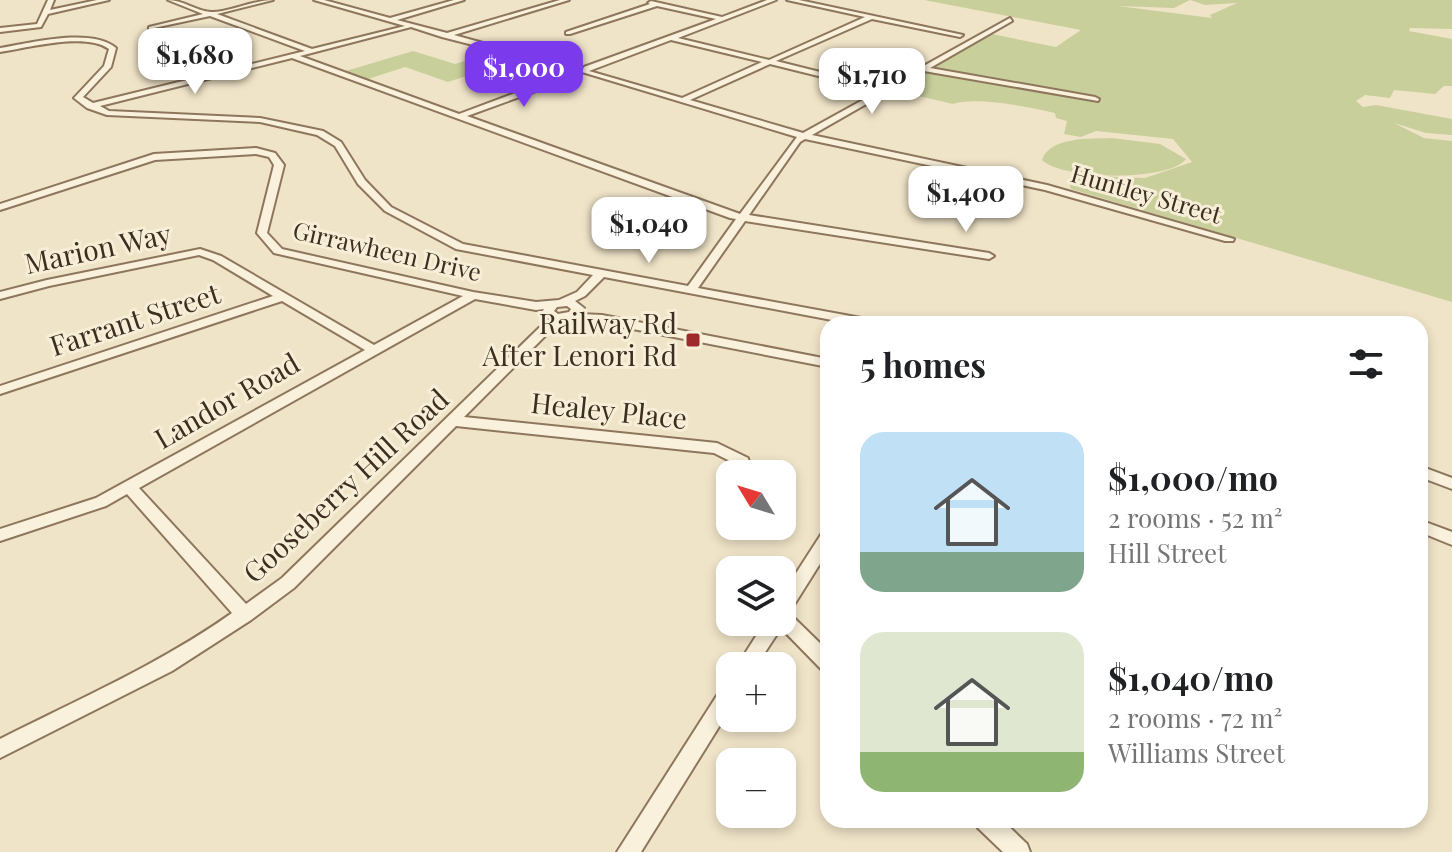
<!DOCTYPE html>
<meta charset="utf-8">
<style>
body{margin:0;font-family:"Playfair Display",serif;background:#f6f6f6;color:#202124;height:100vh;display:flex;flex-direction:column;font-size:30px;white-space:nowrap}
*{box-sizing:border-box;margin:0}
p{font-size:26px;color:#757577}
.icon{flex:none;width:44px;height:44px;fill:none;stroke:currentColor;stroke-width:2;stroke-linecap:round;stroke-linejoin:round}
.map{position:relative;flex:1;overflow:hidden}
.details{position:absolute;left:820px;top:316px;width:608px;height:512px;display:flex;flex-direction:column;background:#fff;border-radius:24px;box-shadow:0 4px 12px #0003}
.details>*{flex:none}
.needle{width:52px;rotate:308deg}
.fabs{position:absolute;left:716px;top:460px;display:grid;gap:16px}
.fabs a{display:grid;place-items:center;width:80px;height:80px;border-radius:16px;background:#fff;box-shadow:0 4px 12px #0003;font-size:40px}
.price{position:absolute;translate:-50% -68px;padding:0 18px;border-radius:16px;background:#fff;color:#222;font-size:26px;line-height:52px;filter:drop-shadow(0 2px 4px #0008)}
.price::after{content:'';position:absolute;left:50%;top:48px;width:24px;height:18px;margin-left:-12px;background:inherit;clip-path:polygon(0 0,100% 0,50% 100%)}
.price.current{background:#7c3aed;color:#fff}
ul{padding:0;list-style:none}
li{display:flex;align-items:center;gap:24px;height:200px;padding:0 40px}
li span{display:grid;place-items:center;flex:none;width:224px;height:160px;border-radius:24px;color:#555}
li>.icon{margin-inline-start:auto}
span .icon{width:96px;height:96px;fill:#fffc;stroke-width:1}
li b{font-size:34px}
h2{display:flex;justify-content:space-between;align-items:center;height:96px;padding:0 40px;font-size:34px}
.map>svg:first-child{display:block}
.green{fill:#c9cf9b}
.lines{fill:none;stroke-linecap:round;stroke-linejoin:round}
.minor-casing{stroke:#8d765c;stroke-width:4}
.minor{fill:#faf1dc;fill-rule:evenodd}
.poi-dot{fill:#9e2a2b;stroke:#f7eed8;stroke-width:3}
.labels{text-anchor:middle;stroke-width:6;stroke-linejoin:round;paint-order:stroke}
.far-street-label{font-size:24px;fill:#3d2e20;stroke:#f7eed8}
.street-label{font-size:28px;fill:#3d2e20;stroke:#f7eed8}
.poi-label{font-size:28px;fill:#3d2e20;stroke:#f7eed8;text-anchor:end}
</style>
<div class="map">
<svg width="1452" height="852" viewBox="0 0 1452 852">
<rect width="100%" height="100%" fill="#f0e4c8"/>
<g class="green">
<path d="M924 0H1190L1174 8 1118 6 1212 18 1210 15 1237 3 1205 5 1190 0H1452V29L1410 28 1409 31 1452 39V86H1444L1435 94 1394 90 1390 98 1365 95 1356 101 1363 107 1376 105 1452 119V135L1426 133 1394 123 1424 138 1452 141V302L1071 189 1068 179 1073 175 1145 178 1192 162 1173 139 1096 131 1081 137 1064 134 1067 121 1056 118 1055 113C1031 107 974 96 953 104L893 90 987 33 1056 47 1081 30Z"/>
<polygon points="500,50 525,57 448,82 405,67 362,81 339,73 413,51 455,64"/>
<path d="M1112 138 1160 144 1186 159C1168 182 1062 180 1042 160 1050 136 1091 139 1112 138Z"/>
</g>
<g class="lines">
<defs>
<g id="minor">
<polygon points="48,0 54,0 50,10 97,0 109,0 48,14 41,27 0,32 0,28 37,24"/>
<path d="M168 0C183 0 196 11 211 12 227 13 253 0 273 0L217 14 312 49 405 26 314 0H324L390 18 454 0H464L397 20 447 33 560 0H569L454 35 581 70 580 75 467 116 740 214 797 137 582 72 584 67 716 19 657 6 570 34H566V32L650 4 648 3 651 1 722 17 767 0H776L678 38 769 60 865 17 787 0H799L963 35 960 37 872 19 776 61 884 88 1010 18 1012 21 930 68 1095 97 1099 99 1098 101 924 71 812 135 1047 185 1234 239 1233 241H1225L1045 190 805 139 800 142 749 215 989 253 994 256 989 259 745 221 698 288 872 320 878 324H853L604 277 585 296 575 301 584 308 580 314 602 315 828 359V367L602 323 566 320 547 334 464 417 717 443 748 458 751 474H737L736 464 714 453 456 426 294 588 251 620 172 671 0 758V739C79 699 160 664 232 613L127 494 106 506 0 541V529L96 498 365 350 282 301 0 394V386L273 296 213 260 199 255 49 286 0 299V292L47 280 200 249 221 256 374 345 463 296 274 253 257 233 274 165 269 157 256 154 155 160 0 210V204L154 154 256 148 275 153 284 165 267 233 282 249 473 292 536 302 559 300 577 292 593 275 456 249 385 211 358 184 335 146 317 135 260 122 107 115 87 108 74 98 104 66 109 49C85 32 28 48 0 52V48C31 43 91 27 116 48L111 67 83 97 93 103 305 51 210 16 149 29V27L203 14ZM411 27 442 37 574 71 459 114 300 56ZM671 40 762 62 682 98 589 71ZM292 58 730 218 736 219 688 286 463 244 391 207 365 180 341 142 323 131 260 118 109 111 100 106ZM770 64 879 91 803 133 690 100ZM475 299 536 310 544 309 542 312 551 320 539 328 282 578 246 604 139 488ZM567 306 571 309 569 312 558 314 554 311 557 307Z"/>
<polygon points="1420,466 1452,478 1452,489 1420,477"/>
<polygon points="1420,520 1452,532 1452,545 1420,532"/>
<polygon points="828,531 828,551 789,613 828,651 828,671 821,669 781,628 756,666 737,666 765,622 782,622 782,595 822,533"/>
<polygon points="730,684 730,709 641,852 617,852 723,686"/>
<polygon points="975,820 1002,820 1027,844 1030,852 1003,852 978,828"/>
</g>
</defs>
<use href="#minor" class="minor-casing"/>
<use href="#minor" class="minor"/>
</g>
<rect class="poi-dot" x="685" y="332" width="16" height="16" rx="4"/>
<g class="labels">
<g class="far-street-label">
<text transform="translate(1146 195) rotate(16)" y="8">Huntley Street</text>
<text transform="translate(387 252) rotate(13)" y="8">Girrawheen Drive</text>
</g>
<g class="street-label">
<text transform="translate(98 249) rotate(-12)" y="10">Marion Way</text>
<text transform="translate(135 320) rotate(-18)" y="10">Farrant Street</text>
<text transform="translate(227 401) rotate(-30)" y="10">Landor Road</text>
<text transform="translate(609 411) rotate(6)" y="10">Healey Place</text>
<text transform="translate(346 486) rotate(-43)" y="10">Gooseberry Hill Road</text>
</g>
<g class="poi-label">
<text x="677" y="334">Railway Rd<tspan x="677" dy="32">After Lenori Rd</tspan></text>
</g>
</g>
</svg>
<div class="fabs">
<a><svg class="needle" viewBox="-14 -14 28 28"><path d="M0-13l5 13h-10z" fill="#e53935"/><path d="M0 13l5-13h-10z" fill="#757577"/></svg></a>
<a><svg class="icon" aria-label="layers" viewBox="0 0 24 24"><path d="M12 4l9 5-9 5-9-5zM3 14l9 5 9-5"/></svg></a>
<a>+</a>
<a>−</a>
</div>
<b class="price" style="left:195px;top:96px">$1,680</b>
<b class="price current" style="left:524px;top:109px">$1,000</b>
<b class="price" style="left:872px;top:116px">$1,710</b>
<b class="price" style="left:966px;top:234px">$1,400</b>
<b class="price" style="left:649px;top:265px">$1,040</b>
<section class="details">
<h2>5 homes<svg class="icon" aria-label="filters" viewBox="0 0 24 24"><path d="M4 7h16M4 17h16"/><circle cx="9" cy="7" r="2"/><circle cx="15" cy="17" r="2"/></svg></h2>
<ul>
<li><span style="background:linear-gradient(#bfe0f5 75%,#7fa58c 0)"><svg class="icon" aria-label="home" viewBox="0 0 24 24"><path d="M3 11l9-7 9 7M6 9v11h12V9"/></svg></span><div><b>$1,000/mo</b><p>2 rooms · 52 m²</p><p>Hill Street</p></div></li>
<li><span style="background:linear-gradient(#dfe7d0 75%,#8fb573 0)"><svg class="icon" aria-label="home" viewBox="0 0 24 24"><path d="M3 11l9-7 9 7M6 9v11h12V9"/></svg></span><div><b>$1,040/mo</b><p>2 rooms · 72 m²</p><p>Williams Street</p></div></li>
</ul>
</section>
</div>
